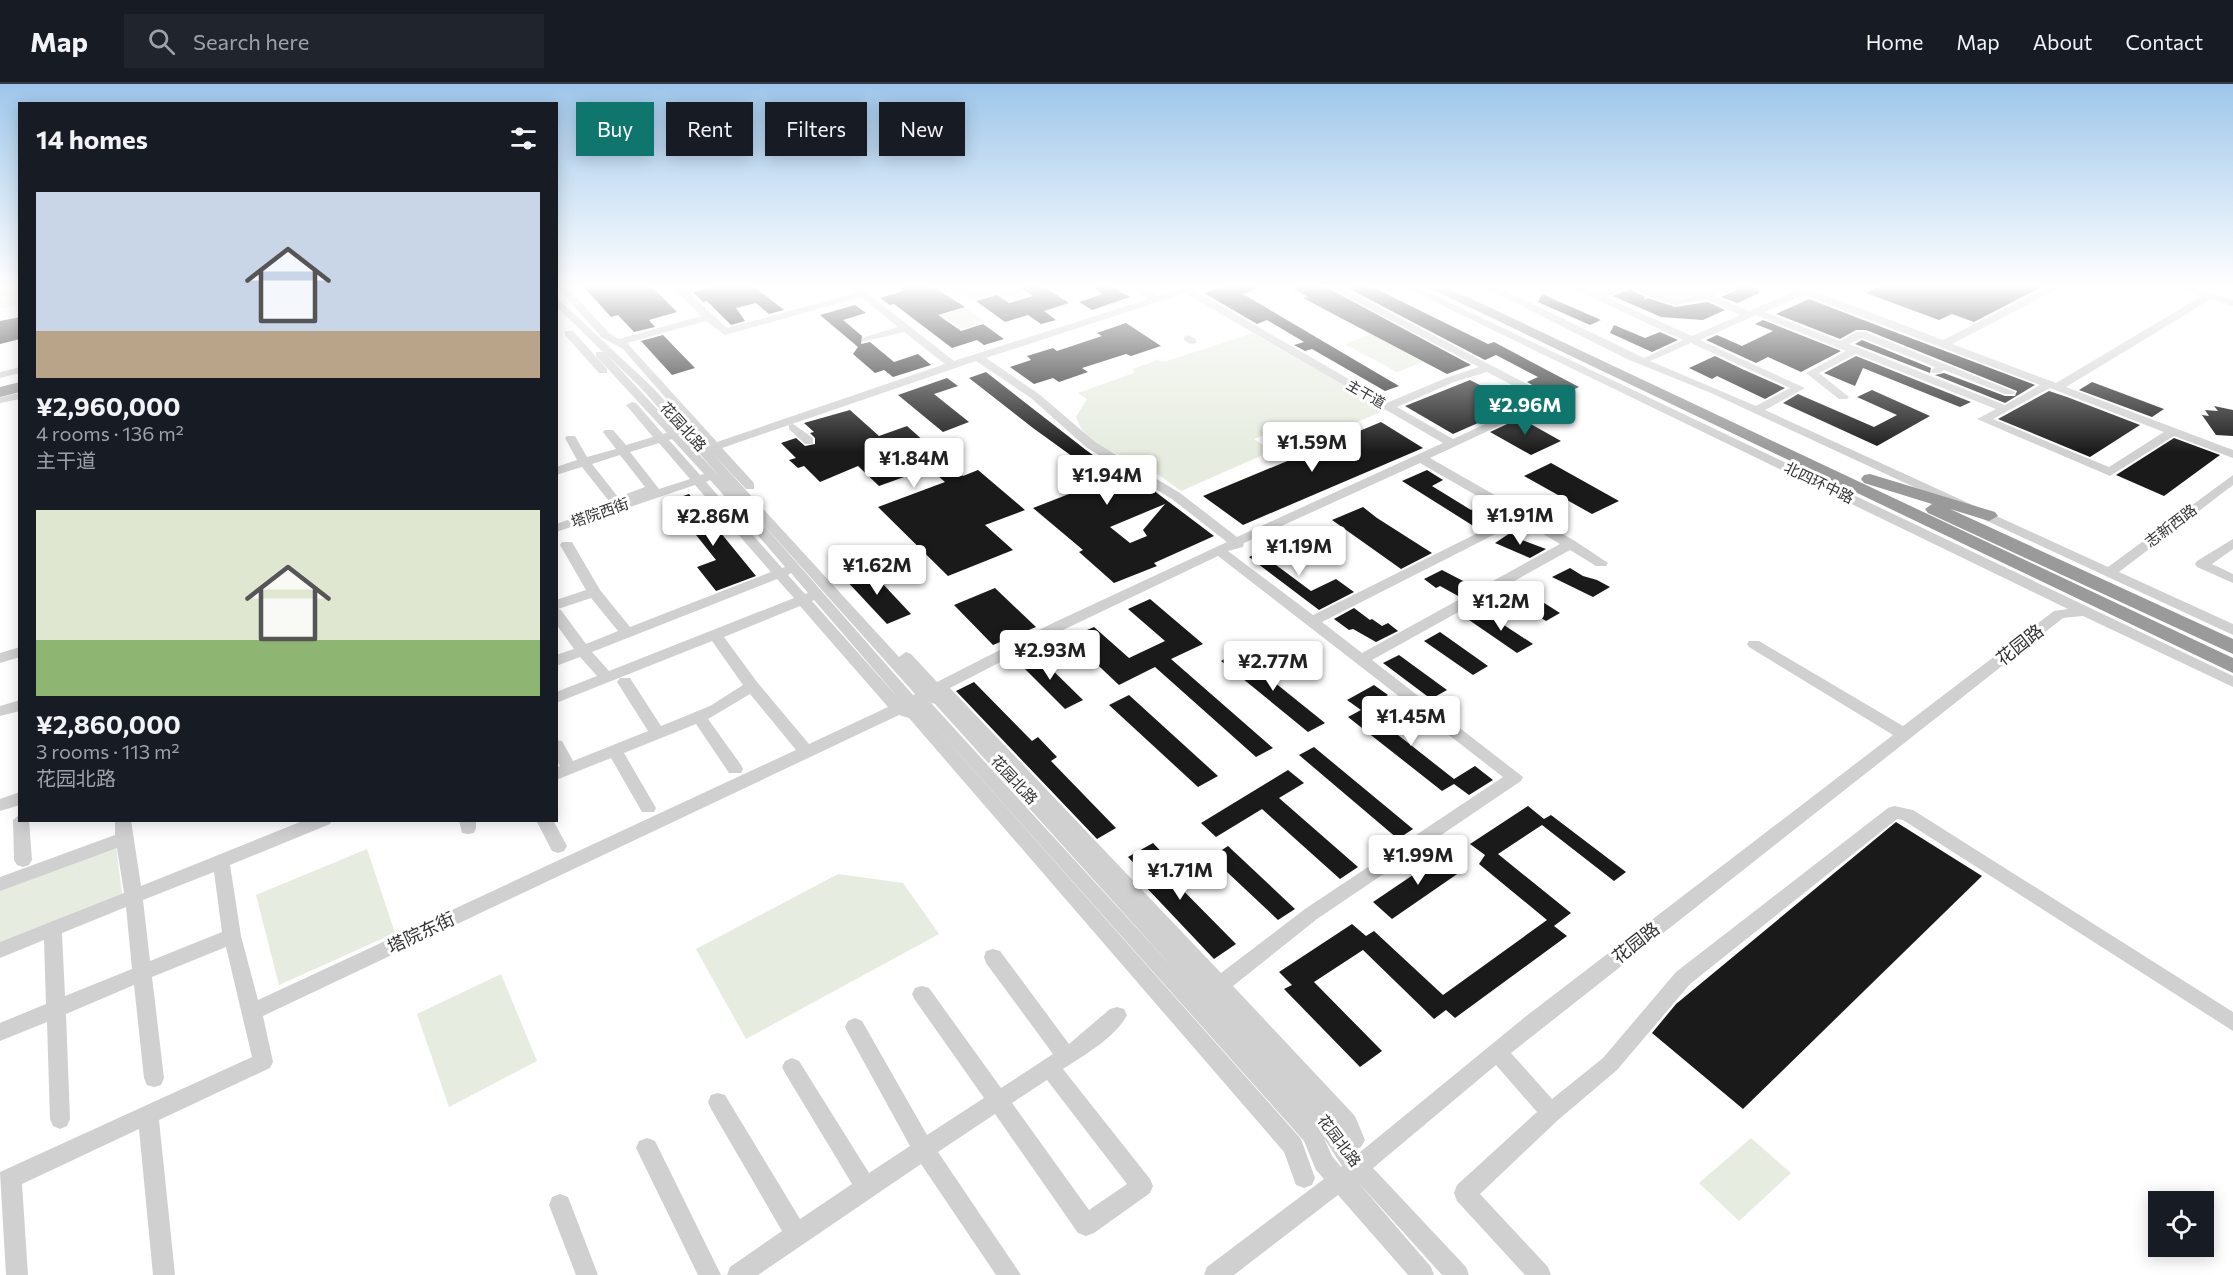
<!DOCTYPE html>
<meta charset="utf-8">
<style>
body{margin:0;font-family:Commissioner,"Noto Sans SC",sans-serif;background:#20242c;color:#f1f3f6;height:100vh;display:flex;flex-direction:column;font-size:22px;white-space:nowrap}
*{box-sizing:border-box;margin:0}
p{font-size:20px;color:#9ea1a6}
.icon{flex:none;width:33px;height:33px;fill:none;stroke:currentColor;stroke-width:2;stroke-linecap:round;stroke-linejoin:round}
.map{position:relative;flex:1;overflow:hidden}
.side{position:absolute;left:18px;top:18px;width:540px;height:720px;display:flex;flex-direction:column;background:#171b24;border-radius:0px;box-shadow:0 3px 15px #0003}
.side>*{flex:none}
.hud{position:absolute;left:576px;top:18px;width:570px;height:54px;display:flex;gap:12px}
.buttons{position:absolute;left:2148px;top:1107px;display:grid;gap:12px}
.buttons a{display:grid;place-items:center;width:66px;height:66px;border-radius:0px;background:#171b24;box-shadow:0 3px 15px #0003;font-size:30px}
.price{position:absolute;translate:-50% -51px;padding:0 14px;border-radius:6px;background:#fff;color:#222;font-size:20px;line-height:39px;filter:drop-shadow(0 2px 3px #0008)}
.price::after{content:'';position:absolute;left:50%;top:36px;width:18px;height:14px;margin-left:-9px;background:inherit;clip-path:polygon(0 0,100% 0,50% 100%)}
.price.current{background:#0f766e;color:#fff}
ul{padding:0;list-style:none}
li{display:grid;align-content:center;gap:12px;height:318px;padding:0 18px}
li span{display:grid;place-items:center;height:186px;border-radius:0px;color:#555}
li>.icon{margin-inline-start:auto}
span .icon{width:108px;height:108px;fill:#fffc;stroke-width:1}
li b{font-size:26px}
h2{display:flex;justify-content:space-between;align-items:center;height:72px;padding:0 18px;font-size:26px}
.tag{padding:0 21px;border-radius:0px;background:#171b24;box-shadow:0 3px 15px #0003;font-size:21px;line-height:54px}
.tag.current{background:#0f766e;color:#fff}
header{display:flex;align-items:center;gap:36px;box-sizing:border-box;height:84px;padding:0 30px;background:#171b24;border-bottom:2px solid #363941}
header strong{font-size:28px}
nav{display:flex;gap:33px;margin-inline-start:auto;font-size:21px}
.search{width:420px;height:54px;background:#20242c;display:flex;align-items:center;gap:15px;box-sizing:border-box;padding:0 21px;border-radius:0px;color:#9ea1a6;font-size:22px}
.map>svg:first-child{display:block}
.green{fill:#e6ecdf}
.building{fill:#1a1a1a;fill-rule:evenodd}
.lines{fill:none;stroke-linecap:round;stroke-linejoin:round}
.minor{fill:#d0d0d0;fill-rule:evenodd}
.highway{fill:#9a9a9a;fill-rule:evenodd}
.labels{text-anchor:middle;stroke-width:6;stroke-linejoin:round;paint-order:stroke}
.far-street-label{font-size:14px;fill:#333;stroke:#fff}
.street-label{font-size:15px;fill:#333;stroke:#fff}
.near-street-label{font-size:18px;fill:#333;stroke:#fff}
</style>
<header>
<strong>Map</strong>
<div class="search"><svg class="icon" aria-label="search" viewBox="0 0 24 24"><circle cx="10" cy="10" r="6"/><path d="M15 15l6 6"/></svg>Search here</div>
<nav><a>Home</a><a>Map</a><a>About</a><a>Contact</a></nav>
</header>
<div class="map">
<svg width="2233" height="1191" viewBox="0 0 2233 1191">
<rect width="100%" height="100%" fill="#fff"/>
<g class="green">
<polygon points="0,201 19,201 19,221 0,225"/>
<polygon points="941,201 1023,201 1016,204 1027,212 1008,217 997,210 971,217 960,210 910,225 925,206"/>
<path d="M1633 201H1728C1678 223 1683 222 1633 201Z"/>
<polygon points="966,224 986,238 962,245 942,231"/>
<path d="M1253 249 1386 326 1311 357 1287 342 1254 355 1272 367 1181 407 1145 381 1153 376C1123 374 1086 365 1076 333L1087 315 1078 309 1134 289 1133 285 1157 276 1164 278Z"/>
<polygon points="1371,250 1423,278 1397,288 1345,260"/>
<polygon points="115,752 123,818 0,866 0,795"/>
<polygon points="367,765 395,849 279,901 256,811"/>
<polygon points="838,790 903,799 939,850 746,955 696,865"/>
<polygon points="501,890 537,977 449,1023 417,930"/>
<polygon points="1751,1054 1791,1089 1739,1137 1699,1099"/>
</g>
<g class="building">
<polygon points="582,201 650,201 677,228 649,236 655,243 634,248 618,231 611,233"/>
<polygon points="719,201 752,201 784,226 769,230 756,219 736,224 745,237 731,241 707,217 703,218 693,208"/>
<polygon points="896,201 930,201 965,223 938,231 961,247 983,240 1004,255 984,261 977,256 952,264 894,220 890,221 880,214 904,207"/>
<polygon points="1017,201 1041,201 1069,219 1044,227 1056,236 1041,240 1028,231 1005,238 976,217 997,211 1009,219 1033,212"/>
<polygon points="1089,201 1109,201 1130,213 1092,226 1079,218 1103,210"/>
<polygon points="1227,201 1265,201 1243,210 1399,302 1385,307 1312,265 1305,267 1294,261 1304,258 1267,236 1257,240 1204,209"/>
<polygon points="1287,201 1322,201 1471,281 1447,290 1303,214 1308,213"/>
<polygon points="1342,201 1368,201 1488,260 1494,258 1579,303 1555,314 1527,298 1538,293 1496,271 1485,276"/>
<polygon points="1735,201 1755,201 1760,209 1737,219 1721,213 1737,206"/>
<polygon points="1881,201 2045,201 1974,238 1952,230 1939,236 1866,209"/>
<polygon points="1630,205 1645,213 1644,216 1648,214 1675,223 1708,218 1725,226 1703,236 1661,233 1613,212"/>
<polygon points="1542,210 1601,236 1590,241 1538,218"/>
<polygon points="1809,215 1884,244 2035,301 2005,319 1935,291 1944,289 2005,312 2015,312 2017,307 1866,246 1856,246 1840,255 1776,230"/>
<polygon points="855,221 866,229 843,236 862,252 861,260 870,258 894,278 918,270 931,281 893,293 884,286 875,289 853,270 858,263 820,231"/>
<polygon points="20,233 20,255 0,260 0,237"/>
<polygon points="1763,236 1841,267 1801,288 1768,273 1756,279 1706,256 1717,251 1742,262 1773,247 1755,240"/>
<polygon points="1126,239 1161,262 1131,272 1126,270 1082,284 1088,288 1059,298 1053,294 1034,300 1010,283 1031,276 1027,272 1053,264 1057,267 1102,252 1097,249"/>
<polygon points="1614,241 1645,254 1660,248 1678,256 1652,268 1610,249"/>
<polygon points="663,251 695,284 672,291 641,257"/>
<polygon points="1862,256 1931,284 1930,289 1855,260"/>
<polygon points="1715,272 1742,285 1785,304 1765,315 1717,292 1712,295 1689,284"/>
<polygon points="1856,272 1971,318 1960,323 1863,284 1855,302 1824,289"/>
<path d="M986 288 1086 366 1119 390 1123 388 1153 406 1214 452 1154 479 1157 482 1114 499 1079 468 1083 466 1033 424 1105 396 1033 344 969 294ZM1165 420 1143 446 1147 452 1130 459 1110 443Z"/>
<polygon points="947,294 958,302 934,310 969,338 943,348 898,311"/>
<polygon points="1470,296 1519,321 1453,350 1405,322"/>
<polygon points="2092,298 2164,325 2152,333 2079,306"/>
<polygon points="1872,306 1930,332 1877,362 1783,319 1798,310 1874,343 1897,331 1857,313"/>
<polygon points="2049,307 2067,313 2140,341 2090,373 1998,335"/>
<polygon points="2214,322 2233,326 2233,352 2216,351 2202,331 2209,332 2205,326 2218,327"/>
<polygon points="850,326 879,352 907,342 963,392 978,386 1025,426 985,441 1013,466 948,492 878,423 945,398 929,384 879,402 858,382 820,398 804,382 798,384 789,376 796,374 781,359 796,354 805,362 815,360 815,354 810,349 814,348 804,339"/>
<polygon points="1520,334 1561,357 1531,371 1490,348"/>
<polygon points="1381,338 1423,364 1243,441 1203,412"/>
<polygon points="2174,354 2220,371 2164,412 2116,391"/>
<polygon points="1551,379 1619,417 1592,430 1524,392"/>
<polygon points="1427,386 1443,396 1432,402 1471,426 1484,420 1501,430 1475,443 1402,397"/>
<polygon points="689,410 756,492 716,507 697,483 716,476 669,417"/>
<polygon points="1363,423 1377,434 1432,469 1401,485 1332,436"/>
<polygon points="1510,449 1522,456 1546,465 1530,474 1495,459"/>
<polygon points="1283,457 1301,470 1276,481 1311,507 1336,495 1354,508 1319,526 1249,473"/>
<polygon points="867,483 911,530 887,540 843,493"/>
<polygon points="1570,484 1583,492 1597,496 1610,503 1593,513 1552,493"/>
<polygon points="1442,486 1467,499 1472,497 1480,502 1460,513 1440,502 1436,504 1424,495"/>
<polygon points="1514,500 1560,529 1546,537 1499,508"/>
<polygon points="995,504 1036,543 993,561 954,521"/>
<polygon points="1150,515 1203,560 1171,575 1273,664 1256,673 1155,583 1119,601 1069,554 1094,543 1129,574 1165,557 1128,525"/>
<polygon points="1354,524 1370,536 1372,535 1382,542 1388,539 1398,547 1376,558 1353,545 1349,546 1334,535"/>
<polygon points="1484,528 1533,560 1517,569 1469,536"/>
<polygon points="1440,548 1488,582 1473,591 1424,557"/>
<polygon points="1237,568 1325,639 1308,648 1221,577"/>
<polygon points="1035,569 1083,616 1065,625 1017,577"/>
<polygon points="1399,571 1447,606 1431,615 1383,579"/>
<polygon points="974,598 1032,657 1038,653 1057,673 1051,677 1116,744 1097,755 956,607"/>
<polygon points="1374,601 1388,611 1365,625 1454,695 1475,682 1493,696 1469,711 1454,700 1442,707 1348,633 1361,626 1347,616"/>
<polygon points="1129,611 1218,692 1198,703 1109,621"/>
<polygon points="1314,663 1413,745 1398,755 1299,671"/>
<polygon points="1288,686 1304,699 1279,714 1358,783 1340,795 1262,725 1216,753 1201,739"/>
<polygon points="1528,722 1544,735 1551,731 1626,788 1614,797 1542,741 1498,770 1571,829 1554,842 1567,852 1455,934 1446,926 1434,935 1363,866 1314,898 1382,967 1360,983 1284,905 1292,901 1279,888 1352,840 1366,852 1374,847 1443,911 1547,836 1479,780 1485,771 1470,760"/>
<polygon points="1896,738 1982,792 1743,1025 1652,949 1676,920"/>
<polygon points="1153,759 1176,783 1166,789 1236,860 1214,875 1144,801 1151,797 1128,773"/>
<polygon points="1228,762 1295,825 1278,836 1211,773"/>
<polygon points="1444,770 1463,786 1392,835 1373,818"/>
</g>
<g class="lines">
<g class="minor">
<path d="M556 201H565L609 249 619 255 701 232 674 205 682 201H700L686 206 727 244 855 209 846 201H857L954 277 1148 215 1127 201H1139L1157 212 1190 201H1206L1194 206 1389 318 1446 294 1479 283 1324 201H1337L1552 313V317L1430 374 1575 457 1608 479 1606 482H1596L1570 466 1372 576 1523 693 1521 697 1317 835 1233 902 1355 1032 1365 1056 1361 1063 1356 1065 1359 1069 1525 933 1893 651 1749 563 1747 560 1749 557H1759L1903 642 2054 527 2068 525 1400 201H1413L2233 592V603L2083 532 2063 534 1511 969 1552 1015 1603 974 1676 888 1888 724 1894 722 1913 726 2233 928V947L1903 736 1897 735 1690 900 1617 986 1558 1036 1480 1110 1548 1183 1551 1191H1525L1457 1117 1454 1109 1457 1101 1537 1028 1496 981 1373 1084 1466 1183 1469 1191H1442L1357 1097 1431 1183 1434 1191H1408L1338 1111 1234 1191H1204L1207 1183 1324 1095 1316 1086 1304 1057 920 626 1301 1055 1315 1094 1312 1101 1304 1104 1296 1101 1284 1068 909 634 899 631 263 932 273 978 270 984 159 1036 175 1191H153L139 1045 22 1100 28 1191H6L0 1088 252 973 226 863 152 893 164 994 161 1001 154 1003 147 1001 144 994 134 901 66 930 70 1035 67 1042 60 1045 53 1042 50 1035 47 938 0 957V939L46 920 44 856 0 874V858L124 809 117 764 0 807V793L115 751V736H131L141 802 305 736H332L330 740 230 781 241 852 258 916 796 666 750 610 708 635 741 681 743 685 741 689H729L696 640 624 669 656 724 654 728H642L611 674 556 696V683L560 682 556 676V656L562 657 573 677 648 647 617 598 620 594H630L661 642 710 622 743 601 712 557 556 619V608L597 592 580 573 556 582V571L574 565 556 540V516L586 506 560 461 562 458H572L600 506 630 543 771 488 695 401 556 448V440L612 421 582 383 556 391V383L577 376 565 354 567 352H575L587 373 616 365 603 348 605 346H613L626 361 653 353 626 321 632 318 636 319 663 350 667 349 596 272V268H603L556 222V213L649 300 707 361 623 265 601 253ZM1185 209 1443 359 1237 453 1180 409 1095 358 1039 310 986 274ZM861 213 898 243 862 254V258L904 248 945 280 717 358 627 259 706 237 725 251ZM607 271 641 304 721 394ZM976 277 1031 314 1087 364 1172 415 1227 458 1053 539 937 598 911 570 906 568 899 573 711 368 746 405H754V399L722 364ZM1487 288 1539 315 1453 355 1397 323 1454 298ZM672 355 704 390 700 391 669 356ZM659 359 690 395 659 405 630 368ZM620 371 645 403 618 413 592 380ZM1420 379 1512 432 1313 531 1228 467 1243 463 1244 459ZM710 396 720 407 785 483 782 484 706 398ZM745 420 915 610 913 611ZM1521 437 1560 460 1362 569 1322 538ZM1218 472 1503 693 1305 825 1221 889 950 604 1063 546ZM791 489 808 509 805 510 788 491ZM777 495 794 514 609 587 592 568ZM591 514 618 547 586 560 561 526 558 525ZM814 516 901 617 812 517ZM800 522 888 623 809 660 757 598 724 553ZM925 617 935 620 1176 887 931 619ZM214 788 222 848 150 877 143 816ZM126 823 132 885 65 912 62 849ZM1324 1054 1342 1082 1341 1083 1332 1072Z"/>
<path d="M1480 201H1493L1644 274 1683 256 1565 201H1579L1597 209C1611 204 1627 197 1643 202 1657 206 1667 216 1683 215 1701 213 1714 201 1733 201L1714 212 1749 227 1795 207 1783 201H1798L1943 256 2052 201H2065L1952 260 2056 299 2202 212 2171 201H2187L2233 216V222L2211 215 2066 303 2233 366V374L2174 352 2110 392 1977 335 1996 325 1856 270 1819 289 1849 313 1847 315H1839L1806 289 1846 267 1756 231 1700 256 1805 304 1765 326 2108 483 2233 391V401L2119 488 2233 540V551L1711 309 1627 275ZM1630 203 1657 216 1676 221 1706 215 1740 231 1692 252 1605 213ZM1804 211 2040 301 2005 321 1849 260 1862 254 1935 283 1931 287 1932 289H1940L1944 286 2005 310H2013L2015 308 1865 248H1857L1840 257 1764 228ZM1691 259 1790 304 1756 322 1650 277ZM2050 304 2164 348 2109 383 1993 335Z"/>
<polygon points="565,247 573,247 607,285 607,289 599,289 565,251"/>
<path d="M1188 251 1196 255V259C1190 261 1186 259 1183 254Z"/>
<polygon points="20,283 20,289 0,294 0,288"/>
<polygon points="20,309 20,315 0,319 0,313"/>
<polygon points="793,340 813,354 813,360 805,360 789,345 789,341"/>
<polygon points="2233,455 2233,465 2212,480 2233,490 2233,499 2197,483 2195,480 2197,477"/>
<polygon points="20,563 20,573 0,579 0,569"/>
<polygon points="20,616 20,627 0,632 0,622"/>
<polygon points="20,708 20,721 0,727 0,715"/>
<polygon points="20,730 20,736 29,736 32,776 29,781 23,783 17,781 14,776 13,736"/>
<polygon points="459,736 476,736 476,744 474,749 468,750 462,749"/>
<polygon points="536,736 553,736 567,762 564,767 558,769 552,767"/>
<path d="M993 865 1000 867 1069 960 1110 925 1117 923 1124 925 1127 931C1116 953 1083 972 1063 985L1150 1095 1153 1102 1150 1109 1094 1149 1086 1152 1078 1149 995 1030 938 1068 1021 1191H996L921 1080 758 1191H727L730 1183 782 1147 711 1025 708 1018 711 1011 718 1009 725 1011 800 1135 852 1100 785 989 782 983 785 977 792 974 799 977 869 1089 910 1062 848 949 845 943 848 937 855 934 862 937 927 1051 984 1014 915 916 912 910 915 904 922 902 929 904 1001 1004 1053 970 986 879 984 873 986 867ZM1047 996 1127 1100 1089 1126 1012 1019Z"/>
<polygon points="647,1054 655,1057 721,1191 698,1191 636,1064 639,1057"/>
<polygon points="560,1110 568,1113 598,1191 576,1191 549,1121 552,1113"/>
</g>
<g class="highway">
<polygon points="1423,201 1442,201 2233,574 2233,589"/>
<polygon points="20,298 20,308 0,313 0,303"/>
<polygon points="1870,390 1995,428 1998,432 1989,437 1950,425 2233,555 2233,570 1928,429 1925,425 1932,420 1864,399 1861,395 1864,391"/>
</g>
</g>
<linearGradient id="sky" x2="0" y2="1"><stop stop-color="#9ec6ea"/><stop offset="0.55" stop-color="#fff"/><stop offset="1" stop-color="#fff" stop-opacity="0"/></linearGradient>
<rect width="2233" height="368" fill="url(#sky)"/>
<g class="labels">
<g class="far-street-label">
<text transform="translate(1366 310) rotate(30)" y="5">主干道</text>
</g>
<g class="street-label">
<text transform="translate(683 343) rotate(48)" y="5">花园北路</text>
<text transform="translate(1819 399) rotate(26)" y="5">北四环中路</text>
<text transform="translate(600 429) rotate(-19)" y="5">塔院西街</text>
<text transform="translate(2171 442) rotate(-37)" y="5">志新西路</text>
<text transform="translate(1014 696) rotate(47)" y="5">花园北路</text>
<text transform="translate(1339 1057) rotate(53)" y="5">花园北路</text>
</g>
<g class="near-street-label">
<text transform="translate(2020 561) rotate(-38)" y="6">花园路</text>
<text transform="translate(421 849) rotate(-25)" y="6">塔院东街</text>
<text transform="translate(1636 859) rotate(-38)" y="6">花园路</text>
</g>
</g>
</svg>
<div class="buttons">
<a><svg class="icon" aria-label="locate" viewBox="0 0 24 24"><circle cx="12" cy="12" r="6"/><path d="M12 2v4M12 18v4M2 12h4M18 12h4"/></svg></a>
</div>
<b class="price current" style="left:1525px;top:352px">¥2.96M</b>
<b class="price" style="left:1312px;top:389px">¥1.59M</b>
<b class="price" style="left:914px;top:405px">¥1.84M</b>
<b class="price" style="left:1107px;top:422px">¥1.94M</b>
<b class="price" style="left:1520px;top:462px">¥1.91M</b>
<b class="price" style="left:713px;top:463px">¥2.86M</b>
<b class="price" style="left:1299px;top:493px">¥1.19M</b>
<b class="price" style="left:877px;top:512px">¥1.62M</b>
<b class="price" style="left:1501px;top:548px">¥1.2M</b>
<b class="price" style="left:1050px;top:597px">¥2.93M</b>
<b class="price" style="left:1273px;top:608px">¥2.77M</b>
<b class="price" style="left:1411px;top:663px">¥1.45M</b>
<b class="price" style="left:1418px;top:802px">¥1.99M</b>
<b class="price" style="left:1180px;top:817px">¥1.71M</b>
<div class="hud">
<a class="tag current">Buy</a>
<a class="tag">Rent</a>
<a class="tag">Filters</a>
<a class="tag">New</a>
</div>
<section class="side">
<h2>14 homes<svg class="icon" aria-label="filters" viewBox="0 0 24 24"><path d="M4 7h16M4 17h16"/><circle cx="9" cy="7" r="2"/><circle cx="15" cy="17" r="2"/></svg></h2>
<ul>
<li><span style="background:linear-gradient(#c9d6e8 75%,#b9a48a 0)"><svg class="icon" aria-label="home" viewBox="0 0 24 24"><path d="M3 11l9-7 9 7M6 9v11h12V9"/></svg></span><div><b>¥2,960,000</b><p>4 rooms · 136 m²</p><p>主干道</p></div></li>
<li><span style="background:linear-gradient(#dfe7d0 70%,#8fb573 0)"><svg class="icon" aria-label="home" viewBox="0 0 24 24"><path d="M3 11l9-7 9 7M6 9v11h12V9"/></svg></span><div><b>¥2,860,000</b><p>3 rooms · 113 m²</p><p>花园北路</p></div></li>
</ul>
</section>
</div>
